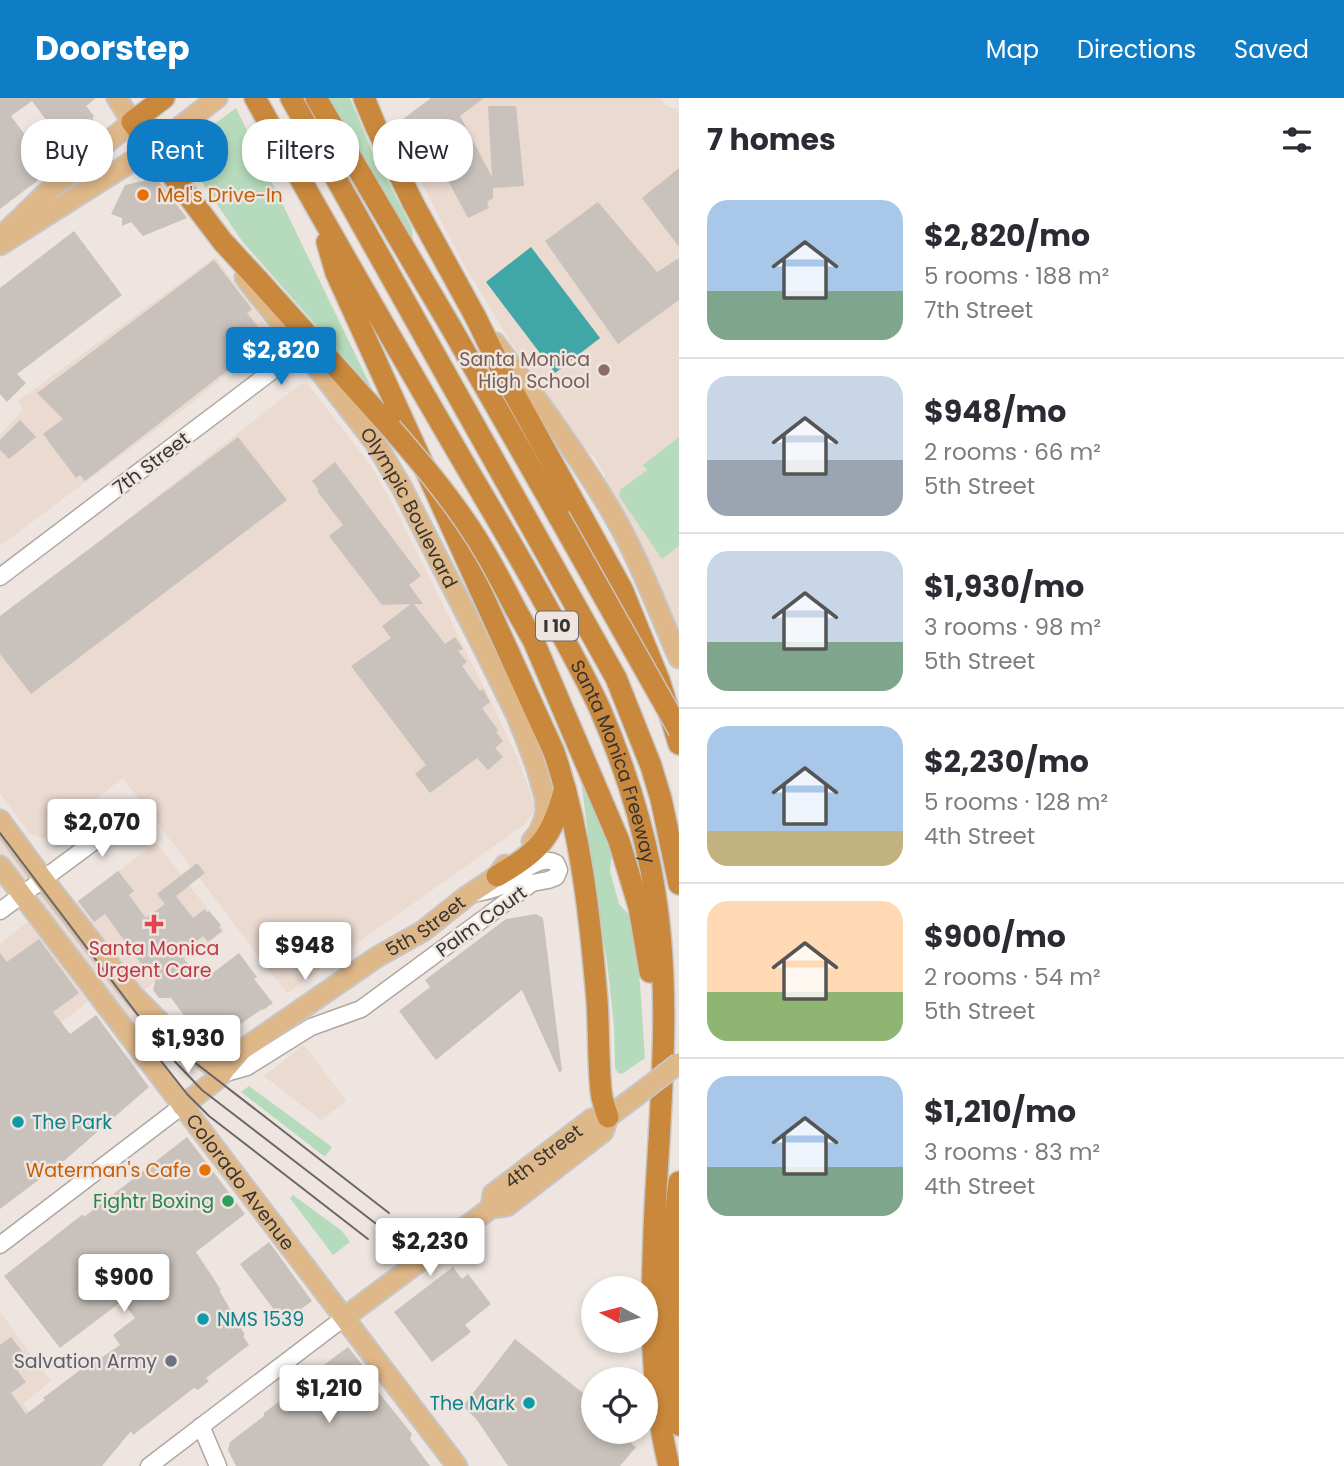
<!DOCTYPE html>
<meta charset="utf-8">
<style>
body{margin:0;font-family:Poppins,sans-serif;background:#f2f2f3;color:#2b2b33;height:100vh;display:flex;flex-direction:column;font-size:26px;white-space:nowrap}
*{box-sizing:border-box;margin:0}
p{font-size:23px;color:#7c7c81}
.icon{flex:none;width:38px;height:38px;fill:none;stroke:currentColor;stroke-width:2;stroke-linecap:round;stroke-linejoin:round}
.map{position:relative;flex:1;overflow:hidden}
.details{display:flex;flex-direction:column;background:#fff;width:665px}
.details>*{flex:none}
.banner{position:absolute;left:21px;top:21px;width:553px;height:63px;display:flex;gap:14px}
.needle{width:46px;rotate:277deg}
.tools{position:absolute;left:581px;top:1178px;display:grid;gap:14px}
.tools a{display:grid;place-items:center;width:77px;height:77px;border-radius:50%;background:#fff;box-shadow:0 4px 10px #0003;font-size:35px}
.price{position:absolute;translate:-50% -60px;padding:0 16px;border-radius:7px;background:#fff;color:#222;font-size:23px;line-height:46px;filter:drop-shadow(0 2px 4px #0008)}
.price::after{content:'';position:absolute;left:50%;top:42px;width:21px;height:16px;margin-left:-10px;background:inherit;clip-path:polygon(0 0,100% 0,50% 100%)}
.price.selected{background:#0f7cc6;color:#fff}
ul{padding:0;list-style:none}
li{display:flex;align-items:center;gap:21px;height:175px;padding:0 28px}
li+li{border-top:2px solid #e1e1e2}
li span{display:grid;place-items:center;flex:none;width:196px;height:140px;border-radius:21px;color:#555}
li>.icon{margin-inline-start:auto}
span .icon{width:84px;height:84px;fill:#fffc;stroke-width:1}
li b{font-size:30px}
h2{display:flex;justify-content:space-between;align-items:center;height:84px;padding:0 28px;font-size:30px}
.tag{padding:0 24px;border-radius:28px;background:#fff;box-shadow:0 4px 10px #0003;font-size:24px;line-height:63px}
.tag.selected{background:#0f7cc6;color:#fff}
header{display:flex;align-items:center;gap:42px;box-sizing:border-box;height:98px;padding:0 35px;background:#0f7cc6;color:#fff}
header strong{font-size:33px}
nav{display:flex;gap:38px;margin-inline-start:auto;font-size:24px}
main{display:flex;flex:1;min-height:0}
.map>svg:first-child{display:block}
.built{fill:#eadad0}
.green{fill:#b5dbbc}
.water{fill:#41a6a6}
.building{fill:#c9c2bc;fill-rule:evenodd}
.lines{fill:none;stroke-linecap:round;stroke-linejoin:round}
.minor-casing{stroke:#b0a7a2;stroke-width:19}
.major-casing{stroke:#c7c6c6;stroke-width:23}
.highway-casing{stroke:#c7c6c6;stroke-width:24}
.minor{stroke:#fff;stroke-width:16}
.major{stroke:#dfb88a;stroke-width:19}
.highway{stroke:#c9883c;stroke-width:21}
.tram{stroke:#6c6764;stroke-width:2}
.major-bridge-casing{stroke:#c7c6c6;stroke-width:23;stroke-linecap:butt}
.highway-bridge-casing{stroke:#c7c6c6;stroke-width:24;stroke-linecap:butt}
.major-bridge{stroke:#dfb88a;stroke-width:19}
.highway-bridge{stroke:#c9883c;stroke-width:21}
.food-dot{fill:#e8710a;stroke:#eee5e0;stroke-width:2.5}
.education-dot{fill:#8d6e63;stroke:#eee5e0;stroke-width:2.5}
.health-dot{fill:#e0444e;stroke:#eee5e0;stroke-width:2.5}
.culture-dot{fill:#0f9aa8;stroke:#eee5e0;stroke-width:2.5}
.leisure-dot{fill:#2e9e5b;stroke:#eee5e0;stroke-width:2.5}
.worship-dot{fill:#6b7280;stroke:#eee5e0;stroke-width:2.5}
.labels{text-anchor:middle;stroke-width:5;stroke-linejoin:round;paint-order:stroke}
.shield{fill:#eee5e0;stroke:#6e6966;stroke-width:2}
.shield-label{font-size:18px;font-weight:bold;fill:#373432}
.food-label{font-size:19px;fill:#c56008;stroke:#eee5e0;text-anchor:start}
.education-label{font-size:19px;fill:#785e54;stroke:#eee5e0;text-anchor:end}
.street-label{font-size:19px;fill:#373432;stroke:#eee5e0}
.health-label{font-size:19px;fill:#be3a42;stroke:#eee5e0}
.culture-label{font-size:19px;fill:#0d838f;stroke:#eee5e0;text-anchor:start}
.leisure-label{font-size:19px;fill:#27864d;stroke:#eee5e0;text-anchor:end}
.worship-label{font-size:19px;fill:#5b616d;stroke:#eee5e0;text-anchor:end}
</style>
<header>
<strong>Doorstep</strong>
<nav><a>Map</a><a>Directions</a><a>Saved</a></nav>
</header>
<main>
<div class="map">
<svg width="679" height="1368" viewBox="0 0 679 1368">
<rect width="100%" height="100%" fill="#eee5e0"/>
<g class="built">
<polygon points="435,0 660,0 664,6 670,10 679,11 679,532 637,437 605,382 605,377 594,358 587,355 511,245 464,167 412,66 396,31"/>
<polygon points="215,159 272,235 271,241 189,307 0,448 0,337 23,312 18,303"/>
<polygon points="302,285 308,286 371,368 398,416 491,604 521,668 534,706 533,715 525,726 287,895 123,680 45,741 30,736 0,695 0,521"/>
<polygon points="0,730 181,949 158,965 0,758"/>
<polygon points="156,745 225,833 144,892 76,805"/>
<polygon points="28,824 88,904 8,964 0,954 0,846"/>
<polygon points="304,947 346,1003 321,1022 264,978"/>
<polygon points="0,1214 51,1283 23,1306 70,1368 0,1368"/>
</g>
<g class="green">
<polygon points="329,0 350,0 372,53 412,130 413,142"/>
<polygon points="236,10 372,291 242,143 186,61 181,51"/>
<polygon points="679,339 679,448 662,461 619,398 620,392 647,372 643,367"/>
<polygon points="581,681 612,754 610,773 619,806 629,817 640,886 645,960 622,976 618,975 615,970 614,927 607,864 595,793"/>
<polygon points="249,988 332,1049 325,1059 241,994"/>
<polygon points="293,1097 342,1133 350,1144 333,1157 290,1100"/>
</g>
<polygon class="water" points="531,149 600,240 555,275 486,184"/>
<g class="building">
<path d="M0 0H96L86 8 94 18 92 20 100 30 38 76 41 80 0 111ZM32 3 52 30 31 45 11 18Z"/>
<polygon points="431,0 484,0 460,18 492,79 488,8 516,8 524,88 493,90 493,100 487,104 489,110 468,120 423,36 417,40 403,21"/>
<polygon points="679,70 679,149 642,100"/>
<polygon points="156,80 187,120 143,138 131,124 122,128 122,120 111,116 125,87"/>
<polygon points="598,104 657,174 679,160 679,202 618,246 545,143"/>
<polygon points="74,133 122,197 17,276 26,285 7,304 0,296 0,190"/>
<polygon points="214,162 252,211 247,215 268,241 85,383 80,377 76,380 43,336 63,321 37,295"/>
<polygon points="20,322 36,339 9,361 0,352 0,342"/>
<polygon points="238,339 287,402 31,596 0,556 0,518"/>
<polygon points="335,364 421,478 409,487 423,506 414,506 445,546 455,539 463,551 458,553 467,564 462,568 480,593 483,591 490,604 482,610 498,632 496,634 503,643 495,650 503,659 488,672 477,660 430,695 415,676 426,667 351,568 391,540 382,528 411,506 382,507 329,438 343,427 317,393 319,392 312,383"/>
<polygon points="197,765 205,775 176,798 193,820 205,811 207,815 209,813 221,827 219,829 222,833 208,844 203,838 180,856 202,883 239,855 257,879 254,881 273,905 263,912 262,911 235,930 230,923 210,938 207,934 200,939 171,900 159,900 153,892 156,880 145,865 142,867 105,816 94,824 78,803 118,773 134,793 129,797 146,820 165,806 157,796"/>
<polygon points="536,816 543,820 562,973 559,974 522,892 436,962 399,913 430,889 425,882 506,821"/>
<polygon points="39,841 79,895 53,914 70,936 96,917 149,989 65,1062 0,1111 0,855 7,864"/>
<polygon points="187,1039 245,1116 196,1154 221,1192 219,1192 245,1237 243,1238 249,1247 206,1280 209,1283 198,1292 194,1290 133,1337 131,1333 102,1368 0,1368 0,1247 11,1239 30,1264 18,1274 26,1284 11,1295 26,1316 45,1302 43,1300 88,1266 89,1268 120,1247 113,1237 135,1220 122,1203 60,1250 4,1178 83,1116 84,1119"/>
<polygon points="269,1144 312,1203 283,1224 240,1166"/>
<polygon points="453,1169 462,1181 468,1176 491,1206 465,1227 471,1234 432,1264 394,1214"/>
<polygon points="515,1241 593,1303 593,1334 617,1334 636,1349 620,1368 508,1368 477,1322 463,1308"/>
<polygon points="348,1249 368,1274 367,1280 412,1336 410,1341 430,1368 236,1368 228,1352 230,1344 264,1318 264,1315 294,1292 294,1289"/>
</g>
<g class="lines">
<defs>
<g id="minor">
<polyline points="0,479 272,273 302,252"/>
<polyline points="0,813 138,711"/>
<path d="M222 976 247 969 311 929 361 911 532 785 548 782 556 779 559 772 556 765C538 755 515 781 499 789 492 792 484 794 476 795"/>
<polyline points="0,1147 182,1008"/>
<polyline points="201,1328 218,1368"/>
<polyline points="149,1368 345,1219"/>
</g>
<g id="major">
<polyline points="7,133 44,97 132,24 117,0"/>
<polyline points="0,147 153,50 217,0"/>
<path id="s1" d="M245 179 253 190 325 280 376 346 401 388 484 551 516 616 528 646 537 671 545 699 546 712 544 722 539 734 532 743"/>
<path d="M495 245C537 301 579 358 614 418 640 463 658 513 679 560"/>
<polyline points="0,722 44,782 134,898 171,935 222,976"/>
<path id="s2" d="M0 768 457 1368"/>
<path id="s3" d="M182 1008 216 982 242 952 377 859 423 833 467 798 497 778 505 767"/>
<path id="s4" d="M491 1110 493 1096 592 1021 608 1019 636 998"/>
<polyline points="345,1219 491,1110 507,1108 603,1034 608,1019"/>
</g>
<g id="highway">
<polyline points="164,0 132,24 223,144 260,184 391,330"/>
<path id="s5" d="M255 0C324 125 396 248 468 372 503 431 538 490 570 552 580 571 591 591 600 611 622 662 640 717 651 772 673 884 661 998 655 1111 651 1198 648 1283 669 1368"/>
<polyline points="291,0 616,580 651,668 661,701 679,786"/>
<polyline points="316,0 452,231 559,419"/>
<polyline points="364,0 376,29 413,105 475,218 505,279 622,491 659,582 679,646"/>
<path d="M327 144 336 175 554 654C581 734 590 819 597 902 599 932 598 963 601 993 602 1002 605 1011 608 1019"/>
<polyline points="515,510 534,544 619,743 639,809 650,874"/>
<path d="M497 778C541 752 552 740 565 690"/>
<path d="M679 1084C669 1170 661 1241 679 1327"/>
</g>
</defs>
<use href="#minor" class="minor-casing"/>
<use href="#major" class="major-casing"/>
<use href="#highway" class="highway-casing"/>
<use href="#minor" class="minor"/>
<use href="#major" class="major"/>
<use href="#highway" class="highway"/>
<g class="tram">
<polyline points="0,735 165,953 202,992 379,1128"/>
<polyline points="162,939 389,1115"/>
<polyline points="161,963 187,996 209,1018 368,1141"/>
</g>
<defs>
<polyline id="major-bridge" points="636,998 679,965"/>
<g id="highway-bridge">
<path d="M391 330C416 359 441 388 463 420 483 448 499 479 515 510"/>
<polyline points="559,419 679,632"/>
</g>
</defs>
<use href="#major-bridge" class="major-bridge-casing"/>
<use href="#highway-bridge" class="highway-bridge-casing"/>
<use href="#major-bridge" class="major-bridge"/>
<use href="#highway-bridge" class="highway-bridge"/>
</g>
<g class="food-dot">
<circle cx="143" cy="97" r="7"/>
<circle cx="205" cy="1072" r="7"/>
</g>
<circle class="education-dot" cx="604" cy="272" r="7"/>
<path class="health-dot" d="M150.5 815.5h7v7h7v7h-7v7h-7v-7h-7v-7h7z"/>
<g class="culture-dot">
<circle cx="18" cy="1024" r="7"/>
<circle cx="203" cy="1221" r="7"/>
<circle cx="529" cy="1305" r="7"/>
</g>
<circle class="leisure-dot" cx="228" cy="1103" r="7"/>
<circle class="worship-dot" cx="171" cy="1263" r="7"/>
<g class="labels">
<rect class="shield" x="536" y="513.5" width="42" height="29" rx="5"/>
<g class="shield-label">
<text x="557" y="534">I 10</text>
</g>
<g class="food-label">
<text x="157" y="104">Mel's Drive-In</text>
<text x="191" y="1079" text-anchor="end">Waterman's Cafe</text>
</g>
<g class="education-label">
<text x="590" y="268">Santa Monica<tspan x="590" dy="22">High School</tspan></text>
</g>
<g class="street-label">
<text transform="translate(151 365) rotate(-37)" y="7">7th Street</text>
<text dy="7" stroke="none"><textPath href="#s1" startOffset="284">Olympic Boulevard</textPath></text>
<text dy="7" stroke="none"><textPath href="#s5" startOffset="756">Santa Monica Freeway</textPath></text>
<text transform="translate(481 823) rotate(-36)" y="7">Palm Court</text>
<text dy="7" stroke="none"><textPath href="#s3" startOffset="304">5th Street</textPath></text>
<text dy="7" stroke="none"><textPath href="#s4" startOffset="77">4th Street</textPath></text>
<text dy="7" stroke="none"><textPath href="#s2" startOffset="397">Colorado Avenue</textPath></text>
</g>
<g class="health-label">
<text x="154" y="857">Santa Monica<tspan x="154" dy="22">Urgent Care</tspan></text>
</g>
<g class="culture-label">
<text x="32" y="1031">The Park</text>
<text x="217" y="1228">NMS 1539</text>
<text x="515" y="1312" text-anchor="end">The Mark</text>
</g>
<g class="leisure-label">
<text x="214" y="1110">Fightr Boxing</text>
</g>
<g class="worship-label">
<text x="157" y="1270">Salvation Army</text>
</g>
</g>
</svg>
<div class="tools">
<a><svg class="needle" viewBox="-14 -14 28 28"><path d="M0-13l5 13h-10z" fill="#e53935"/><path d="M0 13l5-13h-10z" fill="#7c7c81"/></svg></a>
<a><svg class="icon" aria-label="locate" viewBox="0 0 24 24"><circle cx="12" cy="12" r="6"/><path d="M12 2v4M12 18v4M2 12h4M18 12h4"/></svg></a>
</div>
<b class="price selected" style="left:281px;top:289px">$2,820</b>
<b class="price" style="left:102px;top:761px">$2,070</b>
<b class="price" style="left:305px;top:884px">$948</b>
<b class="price" style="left:188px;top:977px">$1,930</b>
<b class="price" style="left:430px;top:1180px">$2,230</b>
<b class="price" style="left:124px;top:1216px">$900</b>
<b class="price" style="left:329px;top:1327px">$1,210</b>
<div class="banner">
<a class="tag">Buy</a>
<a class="tag selected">Rent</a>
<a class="tag">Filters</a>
<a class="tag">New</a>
</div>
</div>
<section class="details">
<h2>7 homes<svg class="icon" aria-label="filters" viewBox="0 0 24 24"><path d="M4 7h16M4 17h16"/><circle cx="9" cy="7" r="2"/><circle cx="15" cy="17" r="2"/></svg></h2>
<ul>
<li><span style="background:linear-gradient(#a9c7e8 65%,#7fa58c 0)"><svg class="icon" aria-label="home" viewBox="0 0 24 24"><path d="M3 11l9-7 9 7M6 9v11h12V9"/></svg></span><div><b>$2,820/mo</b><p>5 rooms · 188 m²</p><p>7th Street</p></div></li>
<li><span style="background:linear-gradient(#c9d6e8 60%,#9aa5b1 0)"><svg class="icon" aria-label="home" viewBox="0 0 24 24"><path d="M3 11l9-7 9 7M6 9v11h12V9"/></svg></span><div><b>$948/mo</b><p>2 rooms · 66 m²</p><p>5th Street</p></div></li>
<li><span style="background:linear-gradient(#c9d6e8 65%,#7fa58c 0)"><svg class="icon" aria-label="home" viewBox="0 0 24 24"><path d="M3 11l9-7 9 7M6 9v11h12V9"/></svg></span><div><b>$1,930/mo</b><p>3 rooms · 98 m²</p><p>5th Street</p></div></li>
<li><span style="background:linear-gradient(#a9c7e8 75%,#c2b280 0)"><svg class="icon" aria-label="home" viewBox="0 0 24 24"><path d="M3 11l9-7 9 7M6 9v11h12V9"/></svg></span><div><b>$2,230/mo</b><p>5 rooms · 128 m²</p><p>4th Street</p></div></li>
<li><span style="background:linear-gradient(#ffd9b3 65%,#8fb573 0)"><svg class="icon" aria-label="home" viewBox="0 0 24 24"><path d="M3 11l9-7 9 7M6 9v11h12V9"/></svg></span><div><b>$900/mo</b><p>2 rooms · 54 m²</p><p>5th Street</p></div></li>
<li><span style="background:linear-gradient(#a9c7e8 65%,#7fa58c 0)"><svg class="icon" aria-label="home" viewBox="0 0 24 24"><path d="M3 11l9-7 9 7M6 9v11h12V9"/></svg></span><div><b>$1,210/mo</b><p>3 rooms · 83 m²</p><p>4th Street</p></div></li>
</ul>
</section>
</main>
